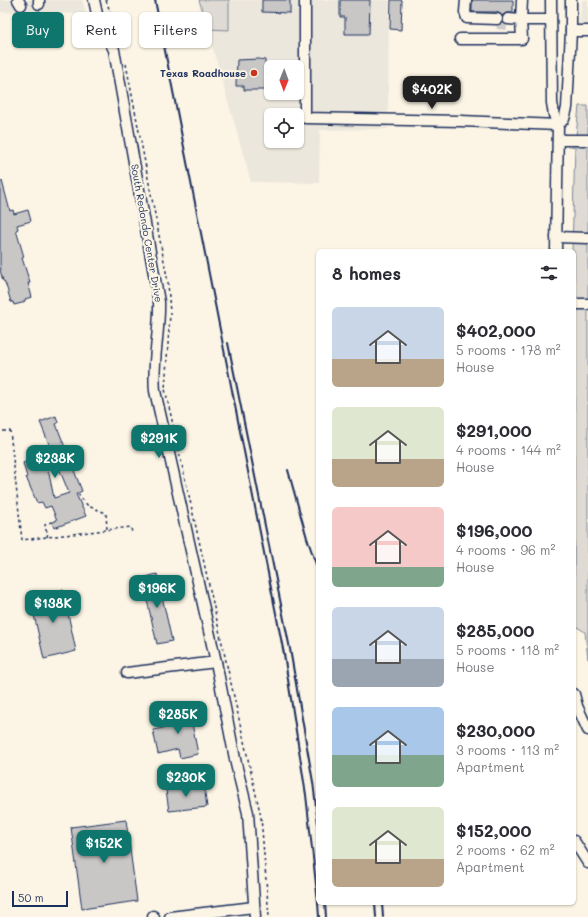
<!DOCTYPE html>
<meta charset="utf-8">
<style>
body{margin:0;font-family:Mali,sans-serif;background:#f2f2f3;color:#2b2b33;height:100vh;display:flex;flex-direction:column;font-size:15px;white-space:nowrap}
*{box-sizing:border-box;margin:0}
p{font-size:13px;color:#7c7c81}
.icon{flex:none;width:22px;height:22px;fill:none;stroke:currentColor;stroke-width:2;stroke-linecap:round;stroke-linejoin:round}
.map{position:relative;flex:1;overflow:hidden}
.side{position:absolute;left:316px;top:249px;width:260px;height:656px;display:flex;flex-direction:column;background:#fff;border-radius:6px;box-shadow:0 1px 3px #0004}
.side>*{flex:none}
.guide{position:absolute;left:12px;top:12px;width:244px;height:36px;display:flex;gap:8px}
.needle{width:26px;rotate:181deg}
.buttons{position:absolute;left:264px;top:60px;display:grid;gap:8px}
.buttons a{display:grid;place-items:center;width:40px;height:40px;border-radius:6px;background:#fff;box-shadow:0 1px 3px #0004;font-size:20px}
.scale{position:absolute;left:12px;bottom:10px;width:56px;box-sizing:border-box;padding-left:4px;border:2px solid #1b2f5e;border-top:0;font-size:11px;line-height:14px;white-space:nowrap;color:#1b2f5e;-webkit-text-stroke:3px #fcf5e5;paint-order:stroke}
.price{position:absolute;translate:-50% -34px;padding:0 9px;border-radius:8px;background:#0f766e;color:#fff;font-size:13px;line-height:26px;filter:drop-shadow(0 1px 2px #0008)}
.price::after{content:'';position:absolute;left:50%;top:24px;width:12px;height:9px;margin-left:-6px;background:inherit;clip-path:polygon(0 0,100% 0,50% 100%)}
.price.on{background:#222;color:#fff}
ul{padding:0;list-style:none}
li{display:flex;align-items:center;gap:12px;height:100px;padding:0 16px}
li span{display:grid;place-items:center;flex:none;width:112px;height:80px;border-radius:6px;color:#555}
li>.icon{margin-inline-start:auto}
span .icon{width:48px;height:48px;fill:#fffc;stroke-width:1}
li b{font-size:17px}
h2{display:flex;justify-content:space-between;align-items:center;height:48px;padding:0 16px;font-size:17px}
.pill{padding:0 14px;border-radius:6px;background:#fff;box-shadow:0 1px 3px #0004;font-size:14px;line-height:36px}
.pill.on{background:#0f766e;color:#fff}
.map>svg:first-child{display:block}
.built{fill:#ece7dc;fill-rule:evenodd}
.green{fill:#dfdbd4;stroke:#7d8599}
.building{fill:#c8c7c6;stroke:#1b2f5e}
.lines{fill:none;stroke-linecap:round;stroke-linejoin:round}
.minor-tunnel{stroke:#cfcdca;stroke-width:10;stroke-dasharray:10 5;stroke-linecap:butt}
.minor-casing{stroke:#1b2f5e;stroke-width:13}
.path{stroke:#1b2f5e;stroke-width:1.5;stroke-dasharray:3 3;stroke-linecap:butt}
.minor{stroke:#fcf5e5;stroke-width:10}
.rail{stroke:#1b2f5e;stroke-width:2}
.poi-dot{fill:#c8321e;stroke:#fcf5e5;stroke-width:1.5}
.labels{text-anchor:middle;stroke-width:4;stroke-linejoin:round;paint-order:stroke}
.poi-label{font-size:10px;font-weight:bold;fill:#1b2f5e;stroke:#fcf5e5;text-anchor:end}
.street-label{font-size:10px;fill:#1b2f5e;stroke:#fcf5e5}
</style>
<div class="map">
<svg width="588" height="917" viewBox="0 0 588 917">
<rect width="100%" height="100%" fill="#fcf5e5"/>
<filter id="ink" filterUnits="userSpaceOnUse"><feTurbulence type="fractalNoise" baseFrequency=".025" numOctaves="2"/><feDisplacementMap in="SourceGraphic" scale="8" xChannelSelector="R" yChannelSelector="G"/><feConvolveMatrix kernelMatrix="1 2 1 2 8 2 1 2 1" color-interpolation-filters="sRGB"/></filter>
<g filter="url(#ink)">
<g class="built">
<polygon points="0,0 82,0 86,14 0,12"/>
<path d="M199 0H389L388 129 320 130 319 183 251 182ZM271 67H297V93H271ZM271 115H297V141H271Z"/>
<polygon points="582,0 588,0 588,31 578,31"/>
</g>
<g class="green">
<polygon points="199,0 229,0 229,30 208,29"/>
<polygon points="579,106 588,106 588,659 585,632 574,625 574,251 572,251 575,146"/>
</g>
<g class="building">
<polygon points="262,0 290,0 290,13 262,12"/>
<polygon points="340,0 370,0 369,34 345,34 345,17 340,17"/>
<polygon points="391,0 402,0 401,30 390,29"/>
<polygon points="472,0 513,0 513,13 506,13 502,16 497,12 472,12"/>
<polygon points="259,59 265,60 265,69 271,69 270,78 268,78 268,90 244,90 244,86 236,86 237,60"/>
<polygon points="0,181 2,181 10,211 13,210 14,214 28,210 31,221 17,225 18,229 16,230 24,257 22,258 30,283 28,283 32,297 25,299 25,301 22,303 14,305 13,302 11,302 6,285 4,281 3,281 0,270 1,270 0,265"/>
<polygon points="56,416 58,423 56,424 82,491 76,494 86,516 54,528 52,523 57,520 51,506 45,508 42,502 37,503 26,477 27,477 23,463 31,459 33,457 32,455 39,451 49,474 54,498 69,493 40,422"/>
<polygon points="157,574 172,641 157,644 142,578"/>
<polygon points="63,590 76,651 44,659 30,597"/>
<polygon points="189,708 198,754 180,758 178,749 158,754 153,730 173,726 170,712"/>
<polygon points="204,786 207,807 169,811 166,790"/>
<polygon points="126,820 137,901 82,909 71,827"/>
</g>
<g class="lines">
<polyline class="minor-tunnel" points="497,24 508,25"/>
<defs>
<g id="minor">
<polyline points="18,0 21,5"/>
<path d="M94 0 97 14 114 50 159 302C160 332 152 361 155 391L216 662 236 764 248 813 255 917"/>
<polyline points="305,0 305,118 461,121 558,125"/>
<polyline points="466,0 465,12 467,18 497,19"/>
<polyline points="522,0 521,20 551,20"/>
<polyline points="551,0 552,103 554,115 558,125 556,251"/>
<polyline points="39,4 39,0"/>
<polyline points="571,31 588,31"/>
<polyline points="460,39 522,39 521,20 508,19"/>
<polyline points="558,125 564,119 567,108 571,31 571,0"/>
<polyline points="558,140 588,140"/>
<polyline points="556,237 588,238"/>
<polyline points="574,304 588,304"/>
<polyline points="127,673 216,662"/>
<polyline points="574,694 577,706 588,730"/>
<polyline points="574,841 588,863"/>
<polyline points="153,916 154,917"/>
<polyline points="170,917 254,907"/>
</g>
</defs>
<use href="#minor" class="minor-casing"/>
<g class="path">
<polyline points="106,0 121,43"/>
<polyline points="126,64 168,282 170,314 165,389 261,817 269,917"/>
<polyline points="3,431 10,431 22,540 131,527 132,534"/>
<polyline points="78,494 88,506 106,513 107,530"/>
<polyline points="47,537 48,532 45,529 45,525 55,520"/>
</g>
<use href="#minor" class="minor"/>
<g class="rail">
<polyline points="155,0 284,654 306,795 318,902"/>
<polyline points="228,343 290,649 313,782 318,823"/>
<polyline points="288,470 307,538 318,570"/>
<polyline points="318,903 319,917"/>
<polyline points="325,903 326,917"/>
<polyline points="375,903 376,917"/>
<polyline points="382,903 383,917"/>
</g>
</g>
</g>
<circle class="poi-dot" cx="254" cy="73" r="4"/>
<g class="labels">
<g class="poi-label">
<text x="246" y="77">Texas Roadhouse</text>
</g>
<g class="street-label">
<text transform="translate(147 233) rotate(80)" y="4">South Redondo Center Drive</text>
</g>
</g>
</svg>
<div class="buttons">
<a><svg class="needle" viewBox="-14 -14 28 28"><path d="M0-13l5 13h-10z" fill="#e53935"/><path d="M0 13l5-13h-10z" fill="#7c7c81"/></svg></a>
<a><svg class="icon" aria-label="locate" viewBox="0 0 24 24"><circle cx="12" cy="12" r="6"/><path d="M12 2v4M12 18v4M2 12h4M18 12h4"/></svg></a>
</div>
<div class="scale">50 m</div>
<b class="price on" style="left:432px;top:110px">$402K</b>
<b class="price" style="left:159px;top:459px">$291K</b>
<b class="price" style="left:55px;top:479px">$238K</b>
<b class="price" style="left:157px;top:609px">$196K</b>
<b class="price" style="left:53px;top:624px">$138K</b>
<b class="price" style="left:178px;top:735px">$285K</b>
<b class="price" style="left:186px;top:798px">$230K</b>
<b class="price" style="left:104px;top:864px">$152K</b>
<div class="guide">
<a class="pill on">Buy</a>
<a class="pill">Rent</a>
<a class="pill">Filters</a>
</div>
<section class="side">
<h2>8 homes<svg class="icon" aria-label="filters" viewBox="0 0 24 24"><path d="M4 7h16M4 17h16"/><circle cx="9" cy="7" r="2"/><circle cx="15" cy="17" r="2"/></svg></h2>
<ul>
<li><span style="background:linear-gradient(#c9d6e8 65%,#b9a48a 0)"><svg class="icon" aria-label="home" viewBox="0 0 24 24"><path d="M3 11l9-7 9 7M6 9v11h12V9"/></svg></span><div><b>$402,000</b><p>5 rooms · 178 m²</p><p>House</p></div></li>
<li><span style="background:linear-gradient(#dfe7d0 65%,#b9a48a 0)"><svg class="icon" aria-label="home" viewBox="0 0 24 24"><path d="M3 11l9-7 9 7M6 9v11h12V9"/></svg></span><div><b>$291,000</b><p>4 rooms · 144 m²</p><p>House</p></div></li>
<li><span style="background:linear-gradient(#f6c9c9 75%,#7fa58c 0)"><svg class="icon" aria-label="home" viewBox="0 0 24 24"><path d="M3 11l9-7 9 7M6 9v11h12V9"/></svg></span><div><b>$196,000</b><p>4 rooms · 96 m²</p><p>House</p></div></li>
<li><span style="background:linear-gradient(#c9d6e8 65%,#9aa5b1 0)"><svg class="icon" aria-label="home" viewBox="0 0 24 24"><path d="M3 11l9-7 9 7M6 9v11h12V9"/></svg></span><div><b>$285,000</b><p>5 rooms · 118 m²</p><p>House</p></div></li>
<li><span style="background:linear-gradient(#a9c7e8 60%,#7fa58c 0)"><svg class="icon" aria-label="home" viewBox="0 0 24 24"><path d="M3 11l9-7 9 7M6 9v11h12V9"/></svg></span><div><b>$230,000</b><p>3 rooms · 113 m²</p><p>Apartment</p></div></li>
<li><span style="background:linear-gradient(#dfe7d0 65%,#b9a48a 0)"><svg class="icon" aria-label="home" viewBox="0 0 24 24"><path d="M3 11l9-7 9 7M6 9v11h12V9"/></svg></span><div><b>$152,000</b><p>2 rooms · 62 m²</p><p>Apartment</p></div></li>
</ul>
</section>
</div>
